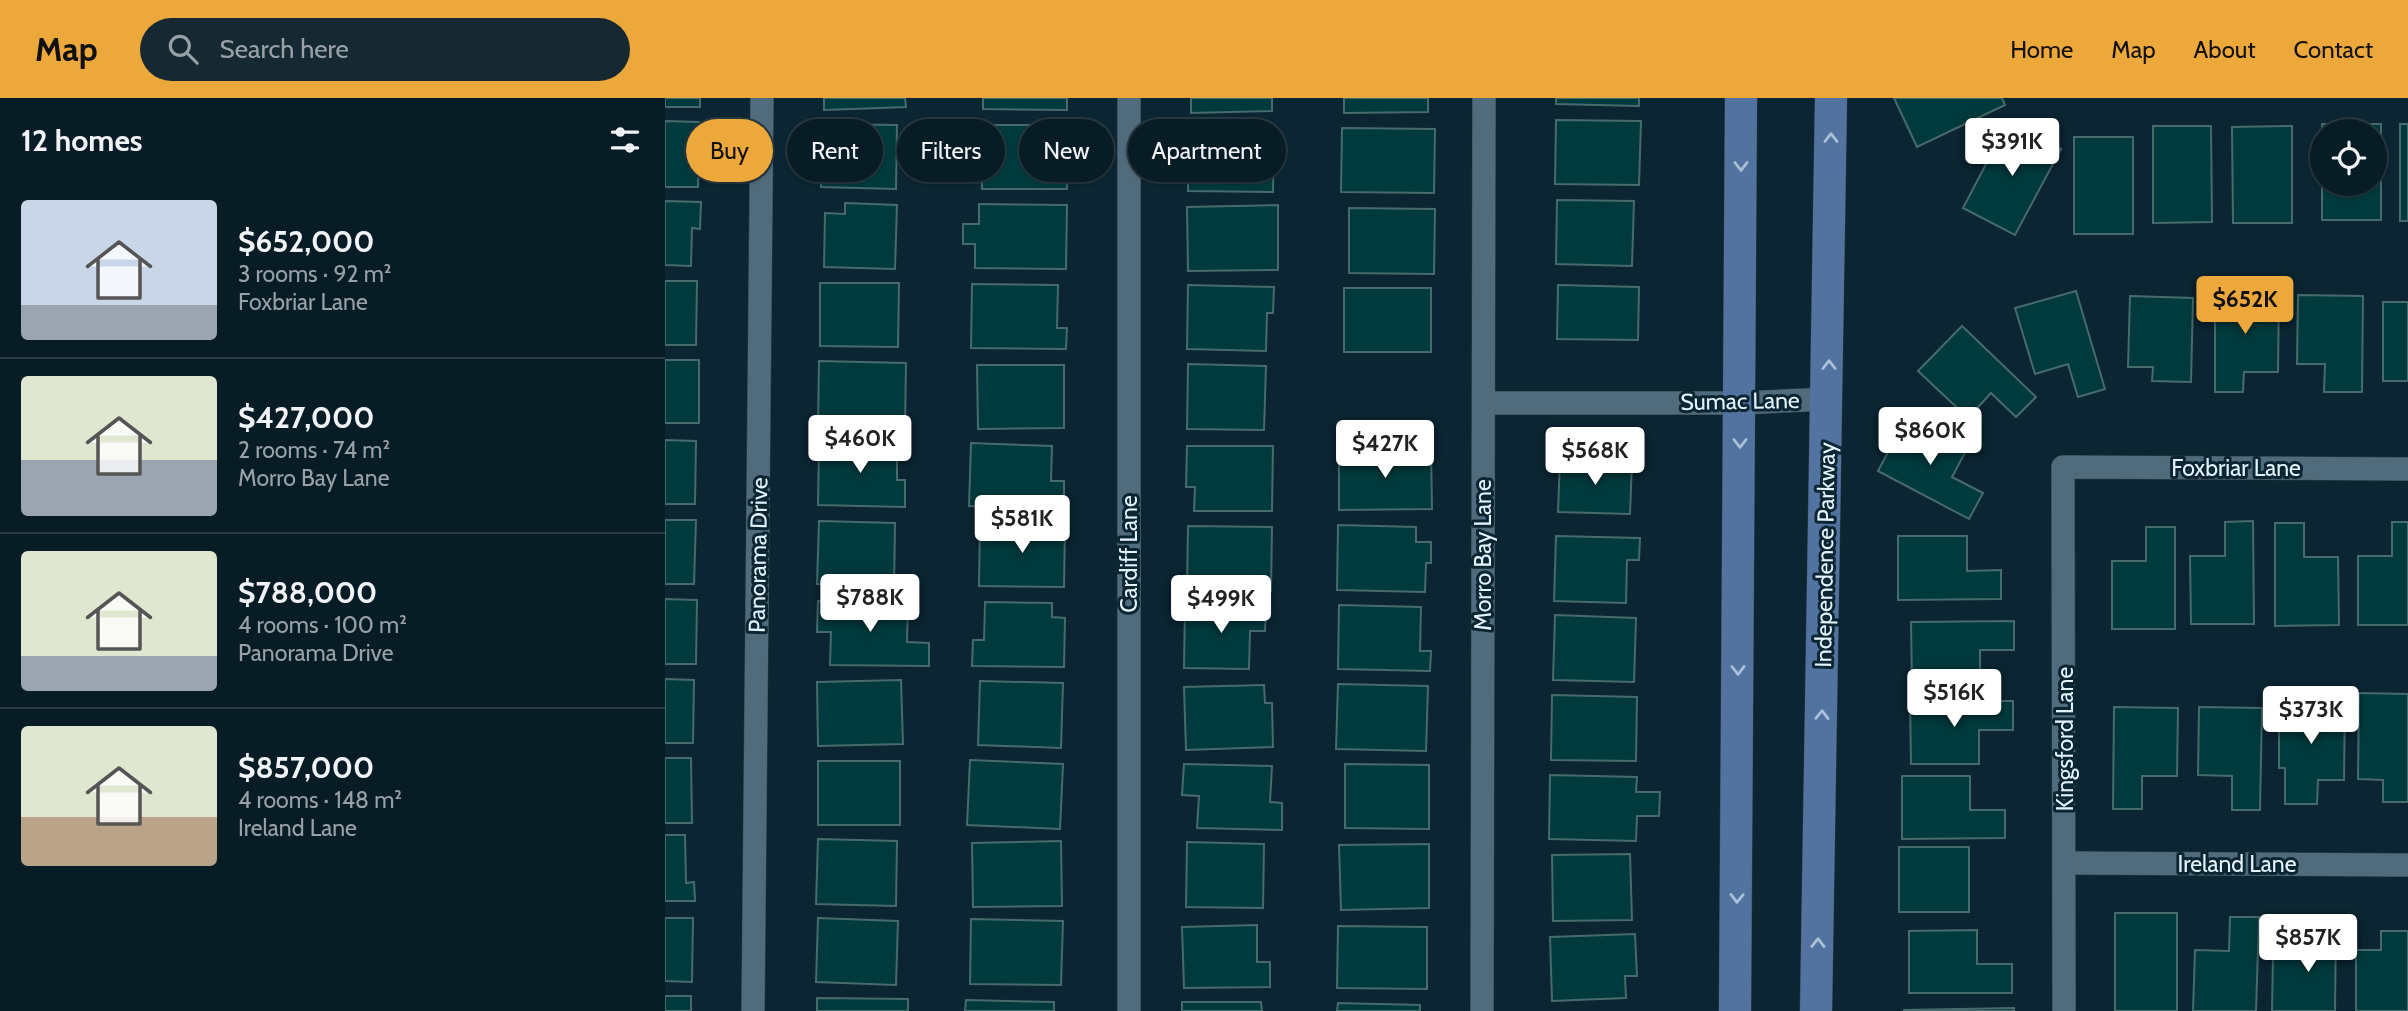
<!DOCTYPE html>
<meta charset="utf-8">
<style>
body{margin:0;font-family:Cabin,sans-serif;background:#162932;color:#f1f3f6;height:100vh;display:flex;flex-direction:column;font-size:26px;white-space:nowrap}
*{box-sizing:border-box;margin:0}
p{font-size:23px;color:#98a1a7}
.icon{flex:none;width:38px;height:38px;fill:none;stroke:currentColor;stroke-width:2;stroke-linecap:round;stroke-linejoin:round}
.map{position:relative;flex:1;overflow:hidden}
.details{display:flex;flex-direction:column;background:#081c26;width:665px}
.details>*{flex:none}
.top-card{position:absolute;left:21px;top:21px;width:665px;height:63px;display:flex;gap:14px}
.fabs{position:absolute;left:1645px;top:21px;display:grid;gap:14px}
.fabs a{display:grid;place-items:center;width:77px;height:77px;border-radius:50%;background:#081c26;box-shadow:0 2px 5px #0004,0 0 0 2px #293a43;font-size:35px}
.price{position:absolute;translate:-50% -60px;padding:0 16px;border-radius:7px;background:#fff;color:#222;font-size:23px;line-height:46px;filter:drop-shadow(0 2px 4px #0008)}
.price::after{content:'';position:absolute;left:50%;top:42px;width:21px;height:16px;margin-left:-10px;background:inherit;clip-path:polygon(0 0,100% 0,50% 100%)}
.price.current{background:#eda83c;color:#111}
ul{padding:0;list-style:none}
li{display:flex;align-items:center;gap:21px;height:175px;padding:0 21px}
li+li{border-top:2px solid #293a43}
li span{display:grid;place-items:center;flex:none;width:196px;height:140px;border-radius:7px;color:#555}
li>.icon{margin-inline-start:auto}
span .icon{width:84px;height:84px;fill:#fffc;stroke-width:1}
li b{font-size:30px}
h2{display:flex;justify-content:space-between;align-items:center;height:84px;padding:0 21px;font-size:30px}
.chip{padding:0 24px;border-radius:32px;background:#081c26;box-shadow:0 2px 5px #0004,0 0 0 2px #293a43;font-size:24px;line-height:63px}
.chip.current{background:#eda83c;color:#111}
header{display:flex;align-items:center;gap:42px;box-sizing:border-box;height:98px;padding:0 35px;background:#eda83c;color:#111}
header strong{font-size:33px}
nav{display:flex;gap:38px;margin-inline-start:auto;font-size:24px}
.search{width:490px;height:63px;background:#162932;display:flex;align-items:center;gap:18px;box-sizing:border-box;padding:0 24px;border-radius:38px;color:#98a1a7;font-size:26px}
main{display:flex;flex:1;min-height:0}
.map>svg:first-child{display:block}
.building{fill:#013a3d;stroke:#476b6d;stroke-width:2;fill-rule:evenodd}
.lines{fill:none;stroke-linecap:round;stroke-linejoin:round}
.street-casing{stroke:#32414c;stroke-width:24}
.secondary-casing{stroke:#32414c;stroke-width:33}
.street{stroke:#506b7b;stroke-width:23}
.secondary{stroke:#5273a0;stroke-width:32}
.oneway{stroke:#aac0d8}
.labels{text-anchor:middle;stroke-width:6;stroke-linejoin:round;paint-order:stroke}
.street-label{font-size:23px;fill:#e4f4fd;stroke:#0b2532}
</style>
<header>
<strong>Map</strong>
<div class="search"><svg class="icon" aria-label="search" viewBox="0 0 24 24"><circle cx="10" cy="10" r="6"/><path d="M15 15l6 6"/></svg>Search here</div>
<nav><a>Home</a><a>Map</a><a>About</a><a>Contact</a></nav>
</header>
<main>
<section class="details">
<h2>12 homes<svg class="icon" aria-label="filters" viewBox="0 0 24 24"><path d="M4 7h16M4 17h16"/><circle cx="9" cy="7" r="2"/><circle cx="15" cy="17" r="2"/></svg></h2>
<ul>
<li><span style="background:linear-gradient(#c9d6e8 75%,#9aa5b1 0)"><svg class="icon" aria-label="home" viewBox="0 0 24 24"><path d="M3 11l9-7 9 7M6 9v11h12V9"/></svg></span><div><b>$652,000</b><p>3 rooms · 92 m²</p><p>Foxbriar Lane</p></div></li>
<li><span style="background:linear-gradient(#dfe7d0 60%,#9aa5b1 0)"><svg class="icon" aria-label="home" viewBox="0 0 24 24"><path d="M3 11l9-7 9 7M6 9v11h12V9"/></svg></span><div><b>$427,000</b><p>2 rooms · 74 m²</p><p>Morro Bay Lane</p></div></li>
<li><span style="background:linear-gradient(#dfe7d0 75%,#9aa5b1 0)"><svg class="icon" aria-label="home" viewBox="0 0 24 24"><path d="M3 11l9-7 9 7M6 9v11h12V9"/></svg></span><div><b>$788,000</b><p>4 rooms · 100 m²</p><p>Panorama Drive</p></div></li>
<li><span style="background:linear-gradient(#dfe7d0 65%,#b9a48a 0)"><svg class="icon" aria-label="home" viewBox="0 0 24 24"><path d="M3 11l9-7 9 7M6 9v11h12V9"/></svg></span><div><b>$857,000</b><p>4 rooms · 148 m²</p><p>Ireland Lane</p></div></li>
</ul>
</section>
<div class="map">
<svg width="1743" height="913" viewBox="0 0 1743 913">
<rect width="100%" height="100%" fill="#0b2532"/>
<g class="building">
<rect x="0" y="0" width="35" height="9"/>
<polygon points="159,0 240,0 241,9 159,12"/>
<polygon points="318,0 402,0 402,12 318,11"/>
<polygon points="526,0 607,0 607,13 526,15"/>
<polygon points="679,0 763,0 763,14 679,15"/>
<polygon points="891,0 974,0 974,8 891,6"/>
<polygon points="1229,0 1337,0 1340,7 1252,49"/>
<polygon points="891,22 976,23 974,87 890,86"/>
<polygon points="0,23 34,24 33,89 0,89"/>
<polygon points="1343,24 1396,51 1350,137 1298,110"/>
<polygon points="157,26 232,27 231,91 156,89"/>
<path d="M1657 26H1716V122H1657ZM1657 33H1710V86H1657Z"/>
<rect x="1735" y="26" width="8" height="97"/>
<polygon points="316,27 401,27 402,91 317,91"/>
<polygon points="1488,28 1546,28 1547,124 1488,125"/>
<polygon points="1627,28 1627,125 1568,125 1567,29"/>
<polygon points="523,29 609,30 608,94 523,93"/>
<polygon points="677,30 770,31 769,95 676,94"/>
<rect x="1409" y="39" width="59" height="97"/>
<polygon points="892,102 969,103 967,168 891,166"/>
<polygon points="0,103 36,104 35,131 27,130 26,168 0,167"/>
<polygon points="180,105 232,107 230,171 159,169 160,115 180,116"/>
<polygon points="314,106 402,107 401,171 310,170 310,146 298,146 298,126 314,126"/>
<polygon points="613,107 613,172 523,173 522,109"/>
<polygon points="684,110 770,111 769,176 684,175"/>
<polygon points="0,183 32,183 31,247 0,247"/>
<polygon points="155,185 234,185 233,249 155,248"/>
<polygon points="307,186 393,187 392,230 402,230 401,251 306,250"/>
<polygon points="523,187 609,189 608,215 602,215 601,253 522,251"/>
<polygon points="893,187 974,189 973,242 892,241"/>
<rect x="679" y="190" width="87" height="64"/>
<polygon points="1411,193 1440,291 1413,299 1403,266 1370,276 1350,210"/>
<polygon points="1550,193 1614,193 1613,274 1579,274 1578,294 1550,294"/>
<polygon points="1633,197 1698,198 1697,294 1659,294 1660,266 1632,266"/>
<polygon points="1465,198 1528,200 1526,284 1487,283 1488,269 1463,269"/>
<rect x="1718" y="204" width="25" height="79"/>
<polygon points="1297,228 1371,299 1351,319 1326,295 1303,320 1253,273"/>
<rect x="0" y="262" width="34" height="63"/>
<polygon points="154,263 241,265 240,330 153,328"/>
<polygon points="523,266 601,268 599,332 522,331"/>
<polygon points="312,267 399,267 399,330 313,331"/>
<polygon points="1242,318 1303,349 1287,379 1318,395 1304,421 1213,373"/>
<polygon points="0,342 31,343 30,406 0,406"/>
<polygon points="154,344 232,345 232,382 240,382 240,409 153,407"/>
<polygon points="306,345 387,348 386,383 399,383 399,411 304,408"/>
<polygon points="522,348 608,348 607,413 529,413 530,389 521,389"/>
<polygon points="766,352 767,411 674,412 674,353"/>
<polygon points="895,361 967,364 965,416 893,414"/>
<polygon points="0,422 31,422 29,486 0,486"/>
<polygon points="154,423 230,425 229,489 152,486"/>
<polygon points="1588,423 1589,526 1526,526 1525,458 1560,458 1560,424"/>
<polygon points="315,424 400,425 399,489 314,488"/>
<polygon points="1727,424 1743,424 1743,527 1693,527 1693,458 1727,458"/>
<polygon points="1610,425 1639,425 1639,459 1673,459 1674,527 1610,528"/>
<polygon points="673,427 751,429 751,444 766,444 766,465 761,465 760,494 672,492"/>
<polygon points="523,428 607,429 606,493 522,491"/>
<polygon points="1481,429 1510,429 1510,531 1447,531 1447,463 1481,463"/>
<polygon points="891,438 975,440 974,462 962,462 961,505 889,503"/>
<polygon points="1233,438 1302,438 1302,473 1336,472 1336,501 1233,502"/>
<polygon points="0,501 32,502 31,566 0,566"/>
<polygon points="153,503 243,504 242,544 264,545 264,568 165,567 166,534 152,534"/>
<polygon points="320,504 387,505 387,519 400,520 399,569 307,568 308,542 319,542"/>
<polygon points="520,507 601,508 600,533 585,533 584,571 519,570"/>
<polygon points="674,507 756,509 755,553 766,553 765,573 673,571"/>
<polygon points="890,517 971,520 969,584 888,582"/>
<polygon points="1349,523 1349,552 1315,552 1315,586 1247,587 1246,524"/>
<polygon points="0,581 29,582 28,645 0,645"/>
<polygon points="236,582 238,646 153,648 152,584"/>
<polygon points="315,583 398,585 396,650 313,647"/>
<polygon points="673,586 763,588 761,653 671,651"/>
<polygon points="599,587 600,605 607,605 608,649 521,652 519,589"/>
<polygon points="1694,595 1743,596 1743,704 1718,704 1718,682 1693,681"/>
<polygon points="887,597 972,599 971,663 886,662"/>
<polygon points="1614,601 1680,601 1679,682 1653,682 1652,706 1620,706 1620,670 1614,670"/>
<polygon points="1245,603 1348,603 1348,632 1314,632 1314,666 1246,666"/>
<polygon points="1449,609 1513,610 1512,678 1477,678 1477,711 1448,711"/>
<polygon points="1534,609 1597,610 1595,712 1567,712 1567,678 1533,677"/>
<polygon points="0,660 26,660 27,725 0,725"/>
<polygon points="305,662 398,666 395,731 302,727"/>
<rect x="153" y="663" width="82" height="64"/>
<polygon points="519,666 607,668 605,704 617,705 617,732 532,730 534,698 517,697"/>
<polygon points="680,666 764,667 764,731 680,730"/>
<polygon points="885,677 972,679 971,694 995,694 994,718 972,718 971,743 884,741"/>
<polygon points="1237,678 1305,678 1305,712 1340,712 1340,740 1237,741"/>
<polygon points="0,737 20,737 21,785 29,784 30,803 0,803"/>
<polygon points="153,741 232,743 231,808 151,806"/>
<polygon points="396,743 397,808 308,809 307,745"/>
<polygon points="522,744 599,746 598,810 521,809"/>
<polygon points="764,746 764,810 676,812 674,747"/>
<rect x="1234" y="749" width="70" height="65"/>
<polygon points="965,756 967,822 888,823 887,757"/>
<rect x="1450" y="815" width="62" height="98"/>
<polygon points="1565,819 1594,819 1591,913 1528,913 1530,852 1564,853"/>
<polygon points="0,820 28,820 27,884 0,883"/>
<polygon points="153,820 233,823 231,887 151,884"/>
<polygon points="306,821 398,823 396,887 305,886"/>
<polygon points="1643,823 1671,824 1670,913 1607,913 1608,857 1642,857"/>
<polygon points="592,827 592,864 605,864 605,889 519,890 517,829"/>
<polygon points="673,828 762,829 762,891 672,890"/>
<polygon points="1312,832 1312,866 1347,866 1347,895 1244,895 1244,833"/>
<polygon points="1716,833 1743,833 1743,913 1691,913 1691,852 1716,852"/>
<polygon points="970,836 972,878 960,878 961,900 887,903 885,839"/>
<rect x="0" y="898" width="26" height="15"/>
<polygon points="152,900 243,901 243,913 152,913"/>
<polygon points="301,902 389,904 389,913 300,913"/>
<polygon points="517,904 596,904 597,913 517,913"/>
<polygon points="673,905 755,907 755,913 672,913"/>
<polygon points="1349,910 1349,913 1239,913 1239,912"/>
</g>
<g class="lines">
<defs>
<g id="street">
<polyline points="464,0 464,913"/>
<polyline points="819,305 1075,305 1164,301"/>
<polyline points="1401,765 1743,767"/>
<polyline points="88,913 97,0"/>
<polyline points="817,913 819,0"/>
<polyline points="1399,913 1398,369 1743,371"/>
</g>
<g id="secondary">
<polyline points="1070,913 1076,0"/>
<polyline points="1151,913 1166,0"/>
</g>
</defs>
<use href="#street" class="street-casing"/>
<use href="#secondary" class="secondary-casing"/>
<use href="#street" class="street"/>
<use href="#secondary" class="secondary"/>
</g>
<defs><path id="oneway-chevron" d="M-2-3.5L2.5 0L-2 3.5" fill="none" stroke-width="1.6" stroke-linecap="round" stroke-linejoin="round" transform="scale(1.75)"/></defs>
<g class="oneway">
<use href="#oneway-chevron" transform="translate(1166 40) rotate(-90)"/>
<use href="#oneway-chevron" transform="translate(1076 68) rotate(90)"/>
<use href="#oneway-chevron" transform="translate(1164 267) rotate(-90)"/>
<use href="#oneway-chevron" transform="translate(1075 345) rotate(90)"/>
<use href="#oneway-chevron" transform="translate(1073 572) rotate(90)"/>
<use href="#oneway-chevron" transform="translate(1157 617) rotate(-89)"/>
<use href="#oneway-chevron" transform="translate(1072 800) rotate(91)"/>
<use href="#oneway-chevron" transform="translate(1153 845) rotate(-89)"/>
</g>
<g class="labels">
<g class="street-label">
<text transform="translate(1075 303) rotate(-1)" y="8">Sumac Lane</text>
<text x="1571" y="378">Foxbriar Lane</text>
<text transform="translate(464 456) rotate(-90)" y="8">Cardiff Lane</text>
<text transform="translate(93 457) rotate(-89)" y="8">Panorama Drive</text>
<text transform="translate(818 457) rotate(-90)" y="8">Morro Bay Lane</text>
<text transform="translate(1160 457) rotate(-89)" y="8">Independence Parkway</text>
<text transform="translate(1400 641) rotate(-90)" y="8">Kingsford Lane</text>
<text x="1572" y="774">Ireland Lane</text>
</g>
</g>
</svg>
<div class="fabs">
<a><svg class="icon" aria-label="locate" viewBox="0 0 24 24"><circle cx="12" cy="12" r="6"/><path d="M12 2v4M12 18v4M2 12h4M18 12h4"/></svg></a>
</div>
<b class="price" style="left:1347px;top:80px">$391K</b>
<b class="price current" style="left:1580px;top:238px">$652K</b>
<b class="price" style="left:1265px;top:369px">$860K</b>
<b class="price" style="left:195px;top:377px">$460K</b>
<b class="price" style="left:720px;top:382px">$427K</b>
<b class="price" style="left:930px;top:389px">$568K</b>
<b class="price" style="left:357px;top:457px">$581K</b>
<b class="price" style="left:205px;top:536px">$788K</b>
<b class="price" style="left:556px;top:537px">$499K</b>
<b class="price" style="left:1289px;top:631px">$516K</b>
<b class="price" style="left:1646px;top:648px">$373K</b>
<b class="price" style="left:1643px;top:876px">$857K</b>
<div class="top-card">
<a class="chip current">Buy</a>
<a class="chip">Rent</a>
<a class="chip">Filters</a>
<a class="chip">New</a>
<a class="chip">Apartment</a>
</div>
</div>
</main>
